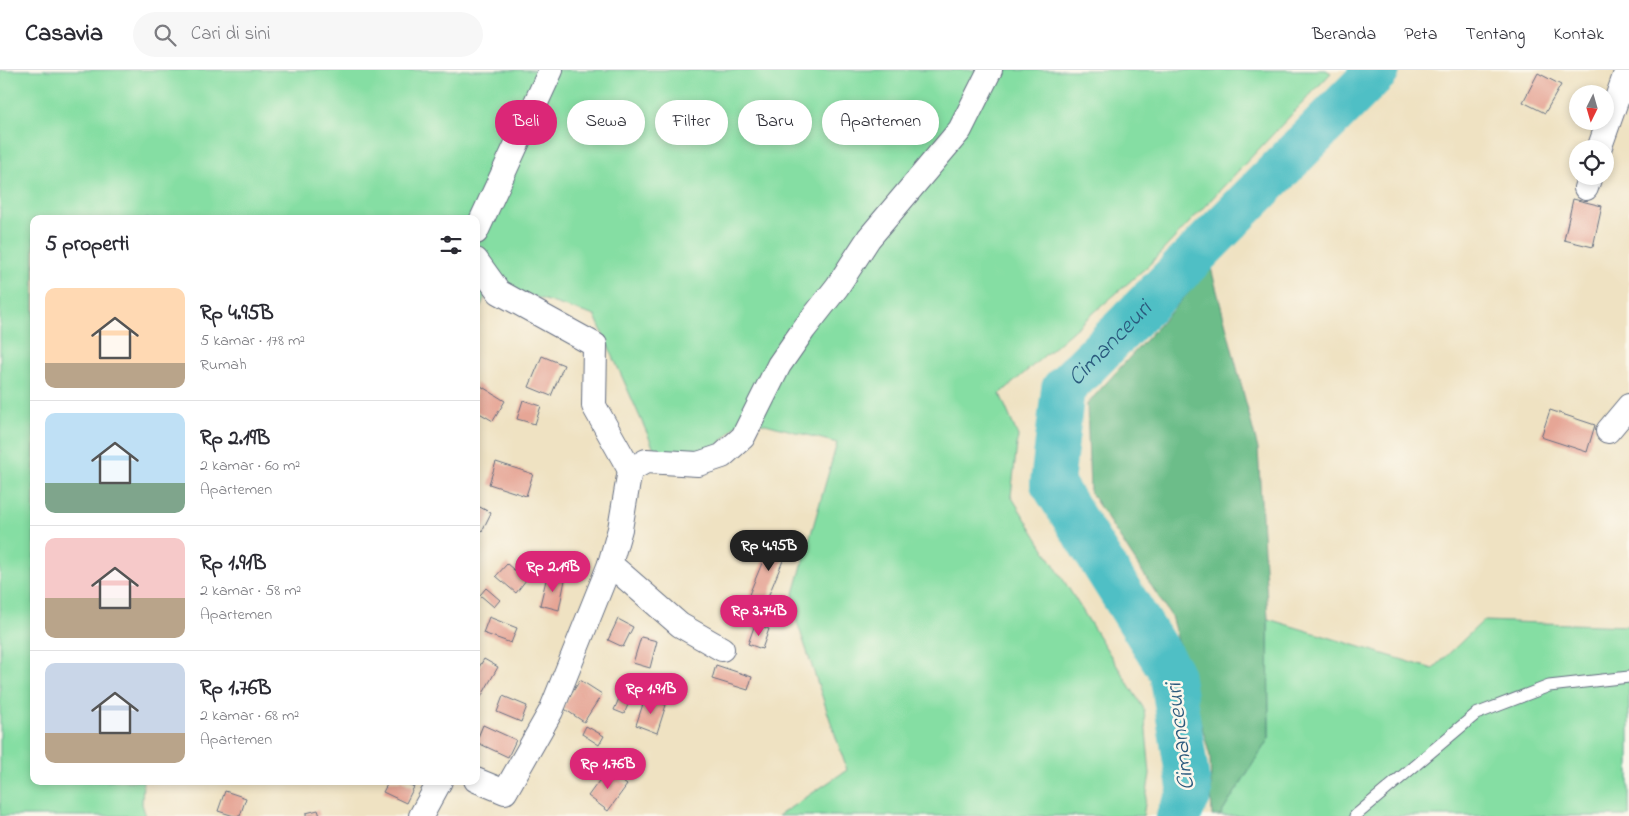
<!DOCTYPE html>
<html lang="id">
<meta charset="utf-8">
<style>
body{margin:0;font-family:"Indie Flower",sans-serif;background:#f7f7f7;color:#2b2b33;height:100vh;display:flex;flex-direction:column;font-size:19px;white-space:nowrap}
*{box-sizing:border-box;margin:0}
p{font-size:16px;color:#7c7c81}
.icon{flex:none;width:28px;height:28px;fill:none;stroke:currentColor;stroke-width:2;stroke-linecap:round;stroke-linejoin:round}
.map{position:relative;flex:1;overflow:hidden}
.side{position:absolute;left:30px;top:145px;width:450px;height:570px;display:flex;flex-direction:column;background:#fff;border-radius:10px;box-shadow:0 2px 8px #0003}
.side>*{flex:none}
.top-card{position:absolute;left:495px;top:30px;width:475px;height:45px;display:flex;gap:10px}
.needle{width:32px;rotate:185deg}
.fabs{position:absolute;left:1569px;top:15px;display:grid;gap:10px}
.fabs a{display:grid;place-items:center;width:45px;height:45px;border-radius:50%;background:#fff;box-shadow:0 2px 8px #0003;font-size:25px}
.price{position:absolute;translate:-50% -42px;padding:0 11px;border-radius:18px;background:#db2777;color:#fff;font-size:16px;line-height:32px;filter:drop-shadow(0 1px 2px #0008)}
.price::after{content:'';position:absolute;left:50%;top:30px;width:15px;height:11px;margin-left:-8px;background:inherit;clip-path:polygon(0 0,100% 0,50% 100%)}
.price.active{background:#222;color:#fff}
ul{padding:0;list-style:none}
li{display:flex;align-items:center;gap:15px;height:125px;padding:0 15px}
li+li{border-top:1px solid #e1e1e2}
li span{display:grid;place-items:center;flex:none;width:140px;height:100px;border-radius:10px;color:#555}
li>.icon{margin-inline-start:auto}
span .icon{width:60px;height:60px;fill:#fffc;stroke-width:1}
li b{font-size:21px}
h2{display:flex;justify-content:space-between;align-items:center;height:60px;padding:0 15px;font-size:21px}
.pill{padding:0 18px;border-radius:22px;background:#fff;box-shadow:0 2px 8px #0003;font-size:18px;line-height:45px}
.pill.active{background:#db2777;color:#fff}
header{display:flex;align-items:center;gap:30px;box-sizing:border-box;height:70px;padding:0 25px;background:#fff;border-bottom:1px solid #e1e1e2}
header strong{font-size:24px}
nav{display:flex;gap:28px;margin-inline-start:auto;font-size:18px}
.search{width:350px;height:45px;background:#f7f7f7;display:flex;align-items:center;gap:12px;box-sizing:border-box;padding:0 18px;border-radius:28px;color:#7c7c81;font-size:19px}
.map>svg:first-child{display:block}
.green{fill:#85dea3;stroke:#508680}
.forest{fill:#6cbd89;stroke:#447674}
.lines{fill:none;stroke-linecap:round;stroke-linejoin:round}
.river{stroke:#50bfc5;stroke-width:44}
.building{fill:#e6a696}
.lane-casing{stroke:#656e81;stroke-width:13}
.street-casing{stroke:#656e81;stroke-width:26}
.lane{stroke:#fff;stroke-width:11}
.street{stroke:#fff;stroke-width:24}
.labels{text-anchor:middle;stroke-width:5;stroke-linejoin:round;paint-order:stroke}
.water-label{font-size:24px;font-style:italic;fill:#2b5a7d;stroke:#fbf7ec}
</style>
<header>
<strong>Casavia</strong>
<div class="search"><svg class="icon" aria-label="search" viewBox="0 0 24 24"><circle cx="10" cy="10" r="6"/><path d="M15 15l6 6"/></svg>Cari di sini</div>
<nav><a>Beranda</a><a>Peta</a><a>Tentang</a><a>Kontak</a></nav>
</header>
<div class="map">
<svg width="1629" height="746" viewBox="0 0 1629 746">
<rect width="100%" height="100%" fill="#fbf7ec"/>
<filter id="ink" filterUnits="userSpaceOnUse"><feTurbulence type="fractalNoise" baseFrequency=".02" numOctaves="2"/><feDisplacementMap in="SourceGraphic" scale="10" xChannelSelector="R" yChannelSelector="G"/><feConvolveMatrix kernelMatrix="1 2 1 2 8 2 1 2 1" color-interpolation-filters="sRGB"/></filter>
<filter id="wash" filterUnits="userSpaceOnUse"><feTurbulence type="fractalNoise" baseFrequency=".0096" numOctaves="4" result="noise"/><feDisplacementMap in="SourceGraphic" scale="20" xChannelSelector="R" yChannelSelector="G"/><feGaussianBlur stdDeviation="1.12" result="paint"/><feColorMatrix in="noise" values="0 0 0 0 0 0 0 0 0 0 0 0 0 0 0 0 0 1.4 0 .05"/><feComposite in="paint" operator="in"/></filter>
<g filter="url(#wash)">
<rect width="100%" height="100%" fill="#efe2c2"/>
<g class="green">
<polygon points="0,0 1326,0 1331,3 1149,195 1000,324 1018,366 1011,426 1144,639 1150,704 1143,746 778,746 847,700 791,534 837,373 743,348 708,386 655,381 595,246 491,213 476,247 476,149 34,149 34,711 143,711 142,734 146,746 0,746"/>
<polygon points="1268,549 1433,599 1483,551 1629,556 1629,746 1220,746 1269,668"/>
</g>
<polygon class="forest" points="1211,198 1258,379 1268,549 1269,668 1220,746 1212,746 1210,686 1171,546 1090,422 1087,334"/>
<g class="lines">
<path class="river" id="s1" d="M1178 746 1190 724 1171 602 1052 413 1063 319 1378 0"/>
</g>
<g id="blocks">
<g class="building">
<polygon points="1538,3 1561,15 1545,43 1523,32"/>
<polygon points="1573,129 1602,136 1593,177 1564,170"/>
<polygon points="542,286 564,295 551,326 529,317"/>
<polygon points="476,313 505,331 493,351 476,341"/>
<polygon points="523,330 541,336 535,354 517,349"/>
<polygon points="1550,340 1595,355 1587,382 1541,367"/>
<polygon points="496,392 533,404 526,426 489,414"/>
<polygon points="476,435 491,443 482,461 476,458"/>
<polygon points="772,469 789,476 765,534 748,527"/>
<polygon points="507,494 526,510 516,523 496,506"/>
<polygon points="547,506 565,510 559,540 540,535"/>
<polygon points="486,518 500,530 494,537 480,525"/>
<polygon points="489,547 517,558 511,573 483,563"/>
<polygon points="618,549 633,557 623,577 608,570"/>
<polygon points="755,554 769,559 762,579 748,574"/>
<polygon points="641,567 657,571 650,598 633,593"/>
<polygon points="484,589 498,597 481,627 476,625 476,602"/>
<polygon points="716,595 752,607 748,620 712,609"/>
<polygon points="580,610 602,624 584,652 563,638"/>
<polygon points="624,617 634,621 624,644 614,640"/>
<polygon points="503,626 527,636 521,652 497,642"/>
<polygon points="645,628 666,635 657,663 636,655"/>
<polygon points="483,655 516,670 508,687 476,672"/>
<polygon points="586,656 604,666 599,675 582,664"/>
<polygon points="607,700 627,715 608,741 588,726"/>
<polygon points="389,711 402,711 414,717 406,733 383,722"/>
<polygon points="225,721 246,728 240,746 234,746 218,741"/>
<polygon points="318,740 320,746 306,746 306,743"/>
</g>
</g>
</g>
<g filter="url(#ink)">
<use href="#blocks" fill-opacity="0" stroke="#656e81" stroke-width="1"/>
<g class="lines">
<defs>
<polyline id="lane" points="1355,746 1476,644 1549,616 1629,607"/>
<g id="street">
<polyline points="1599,79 1627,0"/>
<polyline points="1586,118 1590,106"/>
<polyline points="476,162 551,0"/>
<polyline points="476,190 499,222 595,275 594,336 630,400"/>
<polyline points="1608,361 1629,336"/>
<polyline points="610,494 680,555 722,579"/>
<polyline points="476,710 505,722 551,641 610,494 620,459 630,400 646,391 698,394 722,386 743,367 779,295 804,259 837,217 869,168 960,60 990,0"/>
<polyline points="421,746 440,711"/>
</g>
</defs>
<use href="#lane" class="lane-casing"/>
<use href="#street" class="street-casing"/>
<use href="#lane" class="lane"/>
<use href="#street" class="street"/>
</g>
</g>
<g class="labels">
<g class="water-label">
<text dy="8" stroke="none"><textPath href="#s1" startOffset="532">Cimanceuri</textPath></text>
<text transform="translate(1179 667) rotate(-97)" y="8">Cimanceuri</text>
</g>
</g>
</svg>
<div class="fabs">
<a><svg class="needle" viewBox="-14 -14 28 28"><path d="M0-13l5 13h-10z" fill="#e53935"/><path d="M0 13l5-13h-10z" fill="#7c7c81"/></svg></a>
<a><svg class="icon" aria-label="locate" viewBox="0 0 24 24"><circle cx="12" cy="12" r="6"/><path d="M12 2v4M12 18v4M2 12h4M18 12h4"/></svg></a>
</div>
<b class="price active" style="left:769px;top:502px">Rp 4.95B</b>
<b class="price" style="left:553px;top:523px">Rp 2.19B</b>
<b class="price" style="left:759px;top:567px">Rp 3.74B</b>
<b class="price" style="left:651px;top:645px">Rp 1.91B</b>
<b class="price" style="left:608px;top:720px">Rp 1.76B</b>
<div class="top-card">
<a class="pill active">Beli</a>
<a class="pill">Sewa</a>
<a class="pill">Filter</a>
<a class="pill">Baru</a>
<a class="pill">Apartemen</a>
</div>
<section class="side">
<h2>5 properti<svg class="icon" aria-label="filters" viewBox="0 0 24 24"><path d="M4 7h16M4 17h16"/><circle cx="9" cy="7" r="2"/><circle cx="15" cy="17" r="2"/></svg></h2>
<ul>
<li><span style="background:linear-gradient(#ffd9b3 75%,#b9a48a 0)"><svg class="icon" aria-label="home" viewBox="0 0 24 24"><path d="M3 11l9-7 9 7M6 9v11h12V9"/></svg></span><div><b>Rp 4.95B</b><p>5 kamar · 178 m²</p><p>Rumah</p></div></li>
<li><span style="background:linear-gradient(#bfe0f5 70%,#7fa58c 0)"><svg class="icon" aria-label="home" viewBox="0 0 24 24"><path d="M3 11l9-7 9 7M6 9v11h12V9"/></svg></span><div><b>Rp 2.19B</b><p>2 kamar · 60 m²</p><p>Apartemen</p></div></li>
<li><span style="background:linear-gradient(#f6c9c9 60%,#b9a48a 0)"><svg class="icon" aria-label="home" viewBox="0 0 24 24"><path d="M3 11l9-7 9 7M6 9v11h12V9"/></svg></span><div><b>Rp 1.91B</b><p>2 kamar · 58 m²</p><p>Apartemen</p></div></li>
<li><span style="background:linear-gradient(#c9d6e8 70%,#b9a48a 0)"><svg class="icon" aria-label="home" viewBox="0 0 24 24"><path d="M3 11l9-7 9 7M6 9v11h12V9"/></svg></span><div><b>Rp 1.76B</b><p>2 kamar · 68 m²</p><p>Apartemen</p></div></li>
</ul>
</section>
</div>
